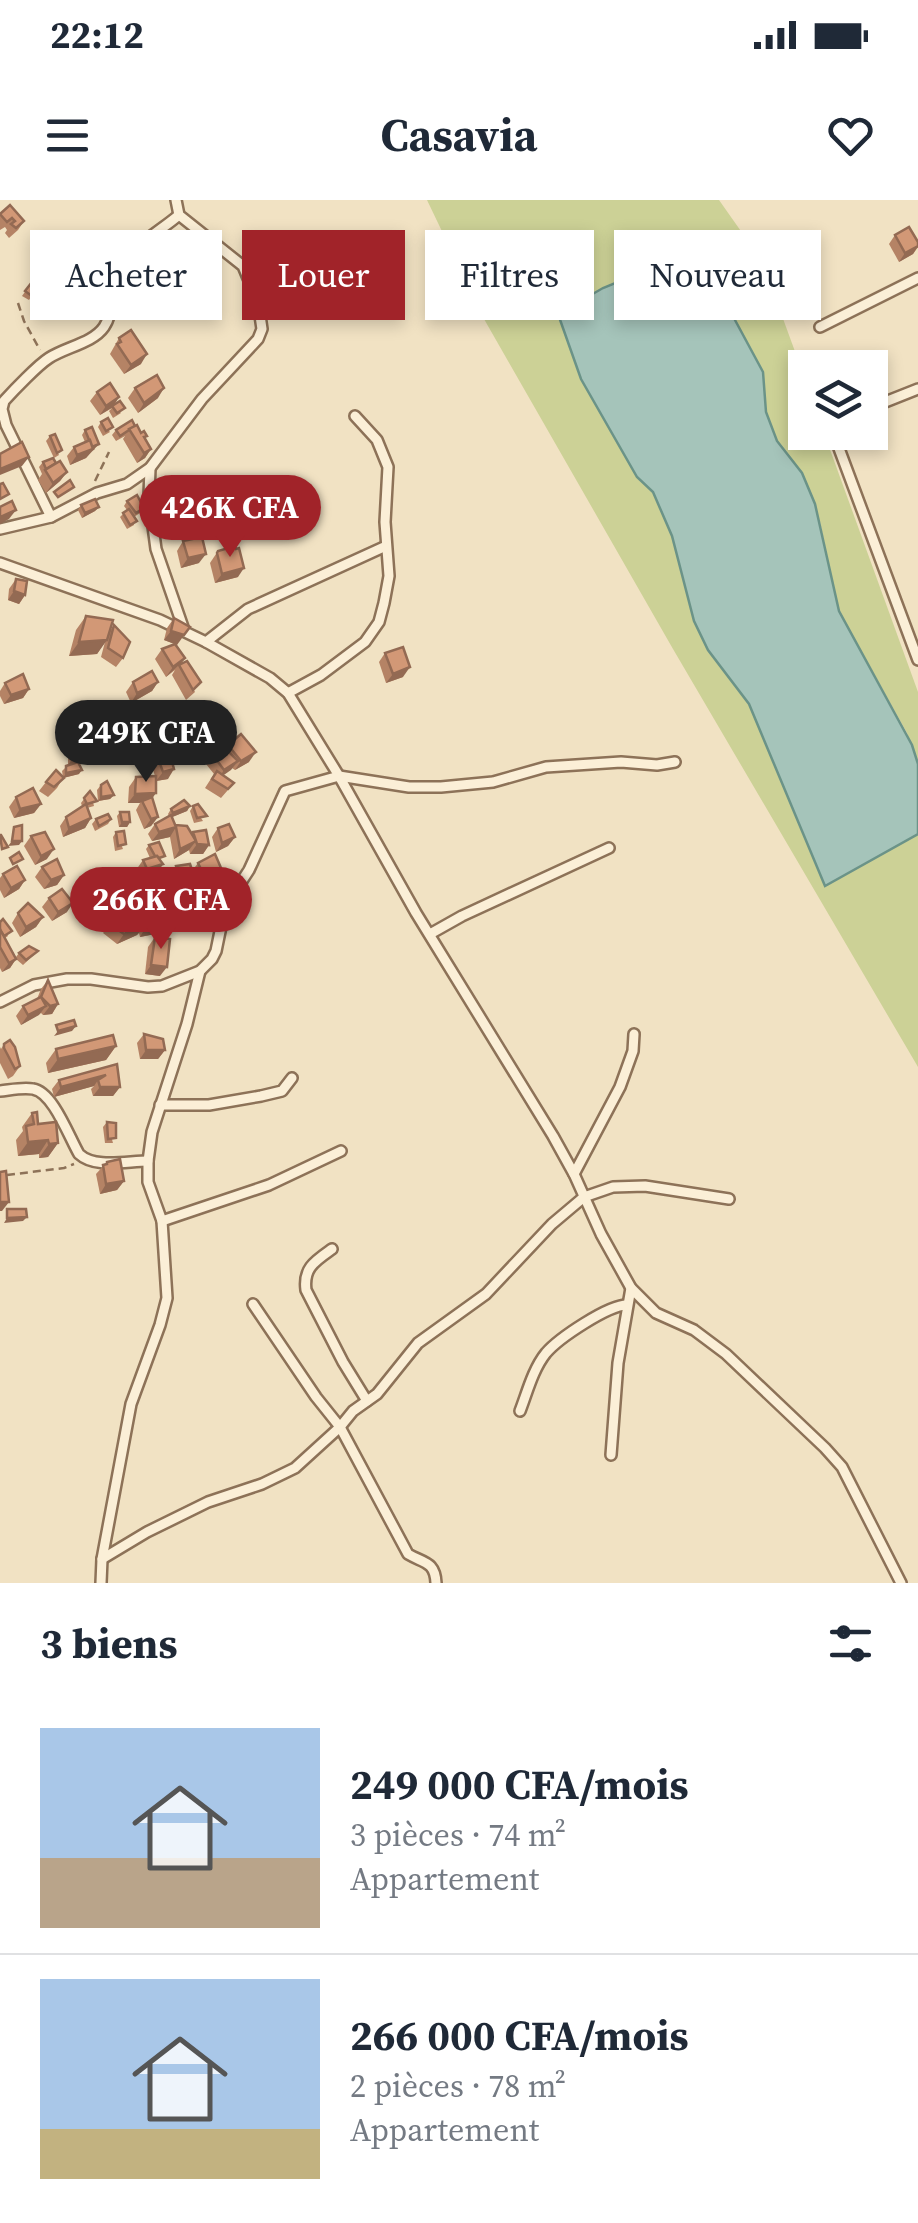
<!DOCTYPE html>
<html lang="fr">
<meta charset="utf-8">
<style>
body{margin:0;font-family:"Source Serif 4",serif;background:#f6f6f7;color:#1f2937;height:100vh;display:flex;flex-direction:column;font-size:38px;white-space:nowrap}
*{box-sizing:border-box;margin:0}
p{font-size:32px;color:#747a83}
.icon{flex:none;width:55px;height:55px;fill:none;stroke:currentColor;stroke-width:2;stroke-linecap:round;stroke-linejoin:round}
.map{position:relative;height:1383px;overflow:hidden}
.side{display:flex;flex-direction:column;background:#fff;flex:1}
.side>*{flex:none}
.hud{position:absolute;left:30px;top:30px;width:860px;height:90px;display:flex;gap:20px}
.controls{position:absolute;left:788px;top:150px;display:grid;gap:20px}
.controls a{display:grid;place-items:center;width:100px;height:100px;border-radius:0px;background:#fff;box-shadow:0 5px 15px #0003;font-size:50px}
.price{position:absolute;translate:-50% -85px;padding:0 22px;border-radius:35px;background:#a12329;color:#fff;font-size:32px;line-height:65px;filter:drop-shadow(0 2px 5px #0008)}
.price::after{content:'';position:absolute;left:50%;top:60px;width:30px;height:22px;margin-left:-15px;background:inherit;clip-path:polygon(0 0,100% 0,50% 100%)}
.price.current{background:#222;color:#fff}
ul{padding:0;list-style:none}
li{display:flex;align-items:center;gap:30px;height:250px;padding:0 40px}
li+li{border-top:2px solid #e0e1e3}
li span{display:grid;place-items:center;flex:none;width:280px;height:200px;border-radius:0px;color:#555}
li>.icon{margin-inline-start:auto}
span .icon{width:120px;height:120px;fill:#fffc;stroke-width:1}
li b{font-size:42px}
h2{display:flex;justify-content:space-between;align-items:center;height:120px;padding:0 40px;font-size:42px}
.tag{padding:0 35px;border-radius:0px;background:#fff;box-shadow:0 5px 15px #0003;font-size:35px;line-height:90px}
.tag.current{background:#a12329;color:#fff}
.status{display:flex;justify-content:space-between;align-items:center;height:70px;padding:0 50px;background:#fff;direction:ltr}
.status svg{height:28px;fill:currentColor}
header{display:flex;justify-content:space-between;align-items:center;height:130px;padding:0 40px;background:#fff;font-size:45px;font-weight:700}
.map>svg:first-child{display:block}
.green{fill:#ccd196}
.water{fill:#a5c4ba;stroke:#6b9388;stroke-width:2.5}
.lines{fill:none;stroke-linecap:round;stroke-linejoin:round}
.street-casing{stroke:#8d7258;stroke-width:14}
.path{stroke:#8d7258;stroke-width:2.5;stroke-dasharray:8 5;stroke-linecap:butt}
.street{stroke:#fbefd7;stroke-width:9}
.wall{fill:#b58365}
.shaded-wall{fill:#936a53}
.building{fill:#d29876;stroke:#936a53;stroke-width:2.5}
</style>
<div class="status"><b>22:12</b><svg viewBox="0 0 49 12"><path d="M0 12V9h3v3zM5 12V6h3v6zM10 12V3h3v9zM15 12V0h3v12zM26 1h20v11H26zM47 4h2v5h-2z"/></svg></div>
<header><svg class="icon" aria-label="menu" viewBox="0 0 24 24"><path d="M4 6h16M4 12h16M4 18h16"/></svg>Casavia<svg class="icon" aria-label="heart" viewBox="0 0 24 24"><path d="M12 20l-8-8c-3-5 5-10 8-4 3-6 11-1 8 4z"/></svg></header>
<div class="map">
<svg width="918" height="1383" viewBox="0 0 918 1383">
<rect width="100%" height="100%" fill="#f1e2c3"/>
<polygon class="green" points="427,0 719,0 762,61 805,179 805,232 824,233 918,492 918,564 907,533 839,411 820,322 802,273 777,241 766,212 763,172 728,107 712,65 702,54 693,51 603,88 558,114 581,179 637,277 653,292 672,336 694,421 708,450 749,504 824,685 918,634 918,867 673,449 484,119"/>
<polygon class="water" points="693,51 702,54 712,65 728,107 763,172 766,212 777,241 802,273 815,304 839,411 912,545 918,564 918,634 825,686 749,504 708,450 694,421 672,336 653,292 637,277 581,179 558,114 603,88"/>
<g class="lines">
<defs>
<g id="street">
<polyline points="820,127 918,78"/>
<polyline points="870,208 918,189"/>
<polyline points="835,232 834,235 918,460"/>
<polyline points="150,268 149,296 156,349 184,430"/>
<path d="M51 317 6 225 2 209 4 201C14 190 38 165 49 158 66 147 93 143 104 127 114 112 111 91 118 74 129 47 158 33 179 15"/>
<polyline points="0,329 51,317 97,293 127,284 150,268 202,199 258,139 262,129 258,102 243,66 179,15 176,0"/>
<polyline points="0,363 160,420 206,442 270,478 288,493 339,576 416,713 553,936 574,974 601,1034 631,1088 656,1113 694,1130 726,1154 825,1248 842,1267 901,1383"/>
<polyline points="206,442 248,409 386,346"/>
<polyline points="288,493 321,475 365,442 379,422 384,403 389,376 385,322 388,267 377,240 355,216"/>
<polyline points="339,576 409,587 441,587 493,582 546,567 621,562 657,565 675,562"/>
<polyline points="430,734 462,716 609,648"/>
<polyline points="0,802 34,785 67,779 91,779 148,787 162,786 200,771 212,759 216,751 225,707 249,670 285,591 339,576"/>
<path d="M0 891C10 890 23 887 33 889 53 892 69 937 79 954 95 969 127 961 148 961"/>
<polyline points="160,905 209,905 261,896 282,891 292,878"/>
<polyline points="574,974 620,887 633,851 634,834"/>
<polyline points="162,1021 269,985 341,951"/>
<path d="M332 1049C315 1061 303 1068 306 1090L343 1162 367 1201"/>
<path d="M253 1104 316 1197 340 1227 408 1354C423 1363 435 1361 436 1383"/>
<path d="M520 1211C527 1193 533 1169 546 1153 559 1138 608 1105 627 1105"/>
<polyline points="611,1255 618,1163 631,1088"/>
<polyline points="102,1359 147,1332 208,1302 262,1284 295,1268 340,1227 353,1211 377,1194 418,1143 486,1094 552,1024 584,997 613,987 645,986 729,999"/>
<polyline points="101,1383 102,1359 131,1204 160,1125 167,1098 162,1021 148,982 148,961 152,932 187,824 200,771"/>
</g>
</defs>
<use href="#street" class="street-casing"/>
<g class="path">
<polyline points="18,103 24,121 40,150"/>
<polyline points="95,281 109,252"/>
<polyline points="7,975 64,968 74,964"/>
</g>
<use href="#street" class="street"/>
</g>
<g class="wall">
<polygon points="0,13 24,21 18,30 9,38 5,33 7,30 5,27 0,30"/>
<polygon points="895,35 918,42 918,47 913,54 899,62 889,44"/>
<polygon points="32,82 38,87 29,100 22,96"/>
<polygon points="70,86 76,86 92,102 70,117 59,101"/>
<polygon points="119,138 141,164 124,174 110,154"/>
<polygon points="135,188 158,198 138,213 128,198"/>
<polygon points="97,192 114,206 121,213 113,218 109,211 112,208 100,215 90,201"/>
<polygon points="132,220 151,249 145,258 137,263 123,239 125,236 116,241 112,235 116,230"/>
<polygon points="101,222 110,232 103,236 98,227"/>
<polygon points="85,230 95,248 92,250 86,258 70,265 67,256 74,247 85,242 82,235"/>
<polygon points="50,236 59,255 54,258 46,241"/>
<polygon points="43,262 56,263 67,272 60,281 46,293 38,280 42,274 39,267"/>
<polygon points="127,301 144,308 140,313 134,317 134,325 127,329 120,317 127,310 124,306"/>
<polygon points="81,305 99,307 95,311 82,318 78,310"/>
<polygon points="183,341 199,363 181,368 177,351"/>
<polygon points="218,351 238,377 215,383 210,363"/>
<polygon points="16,379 25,395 19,404 8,400 9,389"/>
<polygon points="86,416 109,432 114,425 123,458 116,467 101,457 105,442 97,454 69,456 76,430"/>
<polygon points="174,418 177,445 176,444 185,458 181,464 195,492 186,500 172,475 175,470 166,477 155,459 162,449 175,444 164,440 167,428"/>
<polygon points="385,453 403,477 386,483 379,462"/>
<polygon points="133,482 158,482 152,491 131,503 126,492"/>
<polygon points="5,483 29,489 23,498 4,504 0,496 0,491"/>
<polygon points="117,504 138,528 132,537 110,538 111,514"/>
<polygon points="228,545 249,562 235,570 232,568 223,575 234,583 221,598 205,588 214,574 206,564 213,555 225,549"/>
<polygon points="74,550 99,552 92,562 78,563 79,574 63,578 57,588 48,597 39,591 46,582 63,577 62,571 68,565 68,559"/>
<polygon points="159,561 168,579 156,581 152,598 158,617 151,626 144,629 136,610 140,603 128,603 129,587 136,577 155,576 153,570"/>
<polygon points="101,585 114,595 110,599 98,601 97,590"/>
<polygon points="90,591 94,606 87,608 91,618 85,628 63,637 60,626 66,617 82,606 81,603"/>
<polygon points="16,597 41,604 34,613 14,618 9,607"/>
<polygon points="190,606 187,611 172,617 175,625 192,634 193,632 209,645 203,654 190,654 189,650 174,659 170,637 152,641 148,634 155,624 169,616 168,614 171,609"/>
<polygon points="193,606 203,621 194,623 190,611"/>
<polygon points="120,612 130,622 127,627 119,627 117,616"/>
<polygon points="96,619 111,619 108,624 95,631 92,624"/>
<polygon points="218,628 235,637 228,646 216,652 212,637"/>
<polygon points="116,632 123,649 115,651 113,637"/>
<polygon points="31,636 47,659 35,665 24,646"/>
<polygon points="149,645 163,664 157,673 140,679 136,670 143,660 150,658 146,649"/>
<polygon points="198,663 221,668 215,677 214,699 195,705 193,692 199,683 210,679 197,682 194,677 187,686 172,688 169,676 176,666 192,671"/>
<polygon points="42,667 64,675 57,685 44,689 35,677"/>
<polygon points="3,674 25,680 19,689 4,698 0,690 0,678"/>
<polygon points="49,698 67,712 52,721 42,707"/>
<polygon points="143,710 155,734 140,737 139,733 137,735 117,744 103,733 110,724"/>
<polygon points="18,713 43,717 36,727 20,737 12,723"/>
<polygon points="0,722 8,736 5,738 16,757 19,753 38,751 23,765 16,759 10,768 2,772 0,768"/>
<polygon points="155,737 160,776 145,774 148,747"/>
<polygon points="48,780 58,804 52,814 43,815 41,813 21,825 16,816 23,806 37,799 41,789"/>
<polygon points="144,834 165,850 158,859 140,859 137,843"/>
<polygon points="4,844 20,866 13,876 8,879 0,863 0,847 1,849"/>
<polygon points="116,846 106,860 48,873 46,863 56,849"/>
<polygon points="117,864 120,887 113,896 93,896 91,889 94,886 54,897 52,889 59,880"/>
<polygon points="32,913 38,924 58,943 48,957 39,958 39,954 18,956 16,940 23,931 22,927"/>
<polygon points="107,922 113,943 105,943 103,927"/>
<polygon points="107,962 124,981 117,990 100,994 96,974"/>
</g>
<g class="shaded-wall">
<polygon points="918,46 913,54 899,62 905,53"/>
<polygon points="99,93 92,102 70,117 77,108"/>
<polygon points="147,154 141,164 124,174 131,165"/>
<polygon points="164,188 158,198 138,213 144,203"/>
<polygon points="119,197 113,207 100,215 106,206"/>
<polygon points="99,244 86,258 70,265 77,255"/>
<polygon points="151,249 145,258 137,263 144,253"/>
<polygon points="29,257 22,266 0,275 0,269"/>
<polygon points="67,272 60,281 46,293 53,283"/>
<polygon points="99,307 95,311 82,318 85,313"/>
<polygon points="16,310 9,319 0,324 0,317"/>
<polygon points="206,354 199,363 181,368 188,358"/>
<polygon points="244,368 238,377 215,383 222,374"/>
<polygon points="14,391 25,395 19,404 8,400"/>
<polygon points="190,427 177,445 164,440 171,431"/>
<polygon points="107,440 97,454 69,456 79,442"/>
<polygon points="185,458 179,466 179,465 166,477 173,467"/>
<polygon points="410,467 403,477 386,483 393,474"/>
<polygon points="158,482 152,491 131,503 137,493"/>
<polygon points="29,489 23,498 4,504 11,495"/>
<polygon points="138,528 132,537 110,538 116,529"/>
<polygon points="99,552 92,562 68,565 75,555"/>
<polygon points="256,552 249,562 235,570 241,561"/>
<polygon points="238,561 231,570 218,579 224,570"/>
<polygon points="174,569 168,579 156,581 163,572"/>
<polygon points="82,570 79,574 63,578 66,573"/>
<polygon points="156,593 149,603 142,601 140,603 128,603 135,594"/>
<polygon points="114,595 110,599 98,601 101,597"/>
<polygon points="41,604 34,613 14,618 20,609"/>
<polygon points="190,606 187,611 170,618 173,613"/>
<polygon points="158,617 151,626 144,629 151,619"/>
<polygon points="91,618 85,628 63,637 69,628"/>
<polygon points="122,622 130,622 127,627 119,627"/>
<polygon points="176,627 170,637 152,641 159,632"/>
<polygon points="235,637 228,646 216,652 222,643"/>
<polygon points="12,641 22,641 19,645 8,646"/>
<polygon points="196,641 189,650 174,659 180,649"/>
<polygon points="197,644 209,645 203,654 190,654"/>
<polygon points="54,649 47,659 35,665 41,656"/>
<polygon points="163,664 157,673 140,679 147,669"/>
<polygon points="221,668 214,677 197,682 203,673"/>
<polygon points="64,675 57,685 44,689 51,680"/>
<polygon points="194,676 187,686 172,688 179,679"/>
<polygon points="25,680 19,689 4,698 11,688"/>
<polygon points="220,690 214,699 195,705 201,696"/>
<polygon points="73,703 67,712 52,721 58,712"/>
<polygon points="43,717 36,727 20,737 26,727"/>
<polygon points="162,725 155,734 140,737 146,727"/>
<polygon points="144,726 137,735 117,744 124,734"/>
<polygon points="16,759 10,768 2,772 9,763"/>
<polygon points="151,765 167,767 160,776 145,774"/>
<polygon points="58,804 52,814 43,815 50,806"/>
<polygon points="46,806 39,815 21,825 28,815"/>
<polygon points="76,826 72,831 54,836 58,831"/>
<polygon points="116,846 106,860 48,873 58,859"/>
<polygon points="146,850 165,850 158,859 140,859"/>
<polygon points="106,875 98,880 94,886 54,897 61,887"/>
<polygon points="100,887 120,887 113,896 93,896"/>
<polygon points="48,940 39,954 18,956 28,942"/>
<polygon points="58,943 48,957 39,958 49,944"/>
<polygon points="124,981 117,990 100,994 106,984"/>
<polygon points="0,1002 9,1002 2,1011 0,1011"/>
<polygon points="27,1017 23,1021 4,1023 7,1018"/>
</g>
<g class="building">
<polygon points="10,5 24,21 16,28 11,24 15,21 12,18 7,22 0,14"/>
<polygon points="909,27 918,42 918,46 905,53 895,35"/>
<polygon points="88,78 99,93 77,108 66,92 70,86 74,84 76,86"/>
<polygon points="32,82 38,87 32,96 25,91"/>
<polygon points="131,130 147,154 131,165 117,144 121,142 119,138"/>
<polygon points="157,175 164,188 144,203 135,188"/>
<polygon points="110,183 119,197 106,206 97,192"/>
<polygon points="120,201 125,208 117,213 112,206"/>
<polygon points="108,218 113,227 106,231 101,222"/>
<polygon points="132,220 135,226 120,236 116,230"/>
<polygon points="137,225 141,233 144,231 147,236 144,237 151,249 144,253 129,229"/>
<polygon points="92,227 99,244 92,247 85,230"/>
<polygon points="55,234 62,250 57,253 50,236"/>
<polygon points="90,240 93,249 77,255 74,247"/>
<polygon points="22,242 29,257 0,269 0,254"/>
<polygon points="53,258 56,263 46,269 43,262"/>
<polygon points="60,261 67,272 53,283 45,270"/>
<polygon points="70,280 74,287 58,297 54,292"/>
<polygon points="3,283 9,294 0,299 0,284"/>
<polygon points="137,295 144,308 136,313 127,301"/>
<polygon points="95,299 99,307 85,313 81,305"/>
<polygon points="12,301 16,310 0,317 0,307"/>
<polygon points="129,309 137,321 130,325 123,313"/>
<polygon points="202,337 206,354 188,358 183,341"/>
<polygon points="235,346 236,349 239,348 244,368 222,374 217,353 218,351"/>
<polygon points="16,379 27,381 25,395 14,391"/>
<polygon points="86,416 113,420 107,440 79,442"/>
<polygon points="174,418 190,427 184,435 171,431"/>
<polygon points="114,425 130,442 123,458 108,448"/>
<polygon points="175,444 185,458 173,467 162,449"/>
<polygon points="403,447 410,467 393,474 385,453"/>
<polygon points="187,461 201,482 193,490 179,465"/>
<polygon points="152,471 158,482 137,493 133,482"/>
<polygon points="23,474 29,489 11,495 5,483"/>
<polygon points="138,503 138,528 116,529 117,504"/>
<polygon points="241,534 256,552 241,561 228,545"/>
<polygon points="97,545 99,552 75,555 74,550"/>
<polygon points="223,546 238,561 224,570 213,555"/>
<polygon points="170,554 174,569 163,572 159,561"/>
<polygon points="78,562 82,570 66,573 66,566"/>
<polygon points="56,570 64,578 54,587 46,582"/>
<polygon points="217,571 234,583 228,589 212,579"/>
<polygon points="156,576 156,593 135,594 136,577"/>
<polygon points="107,581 114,595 101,597 101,585"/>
<polygon points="33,588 41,604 20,609 16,597"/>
<polygon points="90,591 97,601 87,604 84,598"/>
<polygon points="152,597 158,617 151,619 142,601"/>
<polygon points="184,600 190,606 173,613 171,609"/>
<polygon points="86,604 91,618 69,628 66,617"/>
<polygon points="198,604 207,616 197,618 193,606"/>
<polygon points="120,612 129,612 130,622 122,622"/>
<polygon points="108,614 111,619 99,626 96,619"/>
<polygon points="171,615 176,627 176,625 187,626 196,641 180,649 176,627 159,632 155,624"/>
<polygon points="229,624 235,637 222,643 218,628"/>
<polygon points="22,625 22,641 12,641 14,627"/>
<polygon points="206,630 209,645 197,644 193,632"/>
<polygon points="124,631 126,644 118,646 116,632"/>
<polygon points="45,632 54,649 41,656 31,636"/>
<polygon points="0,635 1,635 8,647 2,649"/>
<polygon points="159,642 165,656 159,658 157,656 155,656 149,645"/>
<polygon points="19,652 23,659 13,664 10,658"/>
<polygon points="215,654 221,668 203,673 198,663"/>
<polygon points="157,656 163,664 147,669 143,660"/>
<polygon points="57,659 64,675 51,680 42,667"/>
<polygon points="190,664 194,676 179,679 176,666"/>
<polygon points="17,666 25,680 11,688 3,674"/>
<polygon points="215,676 220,690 201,696 199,683"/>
<polygon points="62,689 73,703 58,712 49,698"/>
<polygon points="28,703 43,717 26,727 18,713"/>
<polygon points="160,708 162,725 146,727 145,717 143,718 144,726 124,734 110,724 143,710"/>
<polygon points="3,719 12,731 4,736 0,730 0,722"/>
<polygon points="0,729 16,759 9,763 0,747"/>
<polygon points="155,737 170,739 167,767 151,765"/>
<polygon points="29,746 38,751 26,760 19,753"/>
<polygon points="48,780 58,804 50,806 41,797"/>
<polygon points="41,797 46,806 28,815 23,806"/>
<polygon points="74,820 76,826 58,831 56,825"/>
<polygon points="144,834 163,839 165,850 146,850"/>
<polygon points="113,835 116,846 58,859 56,849"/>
<polygon points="10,840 15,847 20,866 15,869 4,848 4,844"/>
<polygon points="117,864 120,887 100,887 98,880 106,875 61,887 59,880"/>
<polygon points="37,912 38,924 56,922 58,943 49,944 48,940 28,942 26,926 34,924 32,913"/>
<polygon points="107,922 116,923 116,938 108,939"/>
<polygon points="120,959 124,981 106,984 103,965 107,964 107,962"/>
<polygon points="6,971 9,1002 0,1002 0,972"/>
<polygon points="7,1009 26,1009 27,1017 7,1018"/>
</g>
</svg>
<div class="controls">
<a><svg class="icon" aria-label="layers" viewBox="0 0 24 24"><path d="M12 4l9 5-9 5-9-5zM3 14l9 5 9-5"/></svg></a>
</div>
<b class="price" style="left:230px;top:360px">426K CFA</b>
<b class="price current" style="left:146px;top:585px">249K CFA</b>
<b class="price" style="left:161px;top:752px">266K CFA</b>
<div class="hud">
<a class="tag">Acheter</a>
<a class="tag current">Louer</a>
<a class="tag">Filtres</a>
<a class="tag">Nouveau</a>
</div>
</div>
<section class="side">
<h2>3 biens<svg class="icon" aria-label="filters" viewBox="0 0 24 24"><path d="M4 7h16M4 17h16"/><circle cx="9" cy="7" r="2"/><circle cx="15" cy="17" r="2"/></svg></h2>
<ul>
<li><span style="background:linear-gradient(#a9c7e8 65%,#b9a48a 0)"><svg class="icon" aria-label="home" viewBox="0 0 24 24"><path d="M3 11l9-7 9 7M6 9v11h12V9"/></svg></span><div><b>249 000 CFA/mois</b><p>3 pièces · 74 m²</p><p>Appartement</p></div></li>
<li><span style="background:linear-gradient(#a9c7e8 75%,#c2b280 0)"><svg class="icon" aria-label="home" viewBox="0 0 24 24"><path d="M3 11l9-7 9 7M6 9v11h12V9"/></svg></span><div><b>266 000 CFA/mois</b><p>2 pièces · 78 m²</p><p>Appartement</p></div></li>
</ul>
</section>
